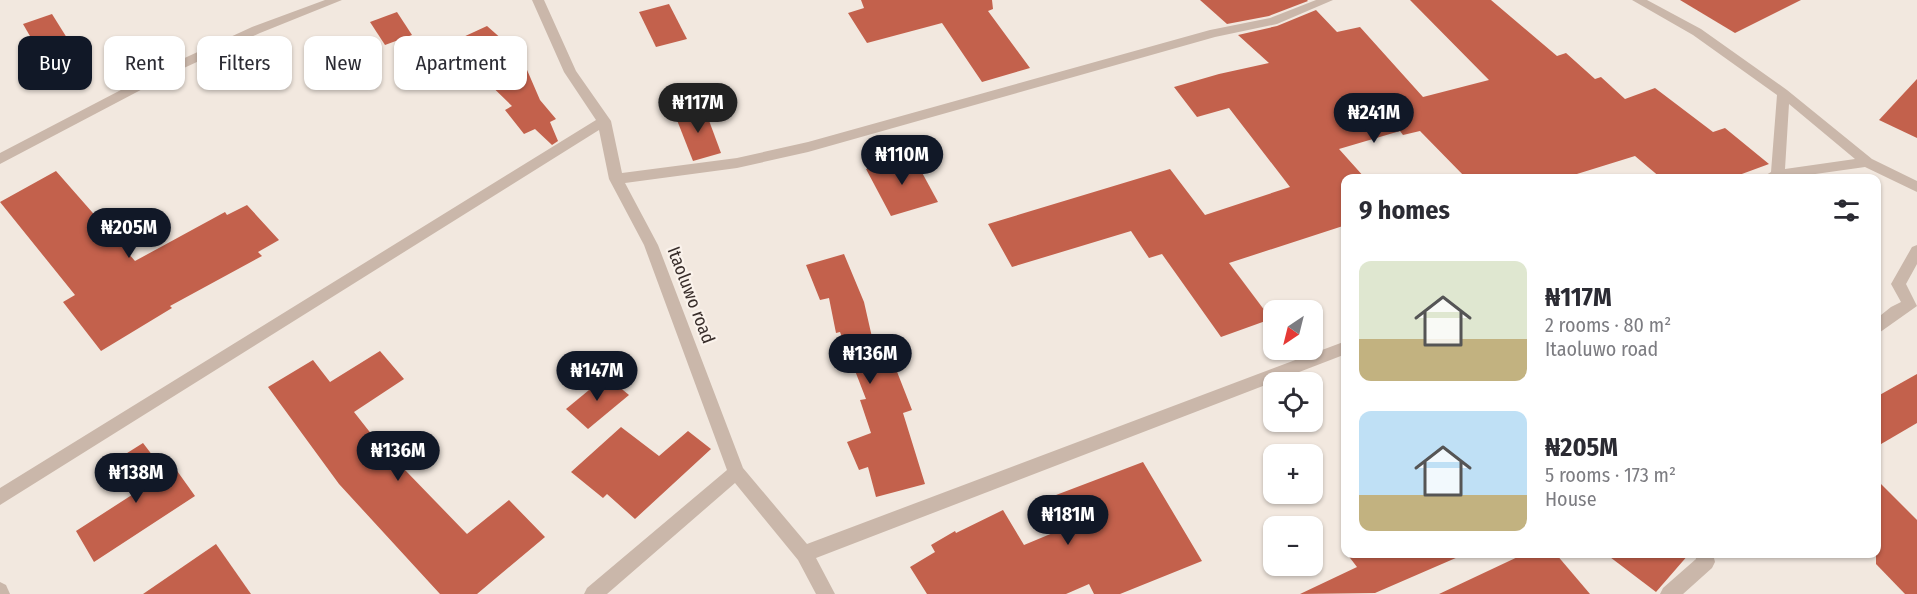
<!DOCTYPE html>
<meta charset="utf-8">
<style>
body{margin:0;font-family:"Fira Sans Condensed",sans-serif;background:#f7f7f7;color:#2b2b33;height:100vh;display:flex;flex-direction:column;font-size:22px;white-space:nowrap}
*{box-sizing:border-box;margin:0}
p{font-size:20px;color:#7c7c81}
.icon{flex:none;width:33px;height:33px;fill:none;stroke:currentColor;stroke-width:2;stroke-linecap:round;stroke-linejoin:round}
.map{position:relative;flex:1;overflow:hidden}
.sheet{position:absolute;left:1341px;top:174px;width:540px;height:384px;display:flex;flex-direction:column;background:#fff;border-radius:12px;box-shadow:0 2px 4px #0004}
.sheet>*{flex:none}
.top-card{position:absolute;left:18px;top:36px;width:570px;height:54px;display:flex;gap:12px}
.needle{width:39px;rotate:215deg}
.tools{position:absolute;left:1263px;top:300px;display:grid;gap:12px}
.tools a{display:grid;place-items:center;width:60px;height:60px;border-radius:12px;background:#fff;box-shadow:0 2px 4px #0004;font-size:30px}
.price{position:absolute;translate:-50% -51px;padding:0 14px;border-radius:21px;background:#111827;color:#fff;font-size:20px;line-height:39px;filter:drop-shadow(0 2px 3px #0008)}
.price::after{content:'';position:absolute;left:50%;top:36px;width:18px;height:14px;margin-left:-9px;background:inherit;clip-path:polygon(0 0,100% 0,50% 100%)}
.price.current{background:#222;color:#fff}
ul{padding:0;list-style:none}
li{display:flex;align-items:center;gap:18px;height:150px;padding:0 18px}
li span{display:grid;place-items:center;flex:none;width:168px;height:120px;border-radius:12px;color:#555}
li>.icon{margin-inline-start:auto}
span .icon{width:72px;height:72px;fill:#fffc;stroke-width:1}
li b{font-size:26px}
h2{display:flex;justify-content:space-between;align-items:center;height:72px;padding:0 18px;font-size:26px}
.pill{padding:0 21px;border-radius:12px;background:#fff;box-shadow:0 2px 4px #0004;font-size:21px;line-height:54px}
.pill.current{background:#111827;color:#fff}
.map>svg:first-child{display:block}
.building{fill:#c3614c}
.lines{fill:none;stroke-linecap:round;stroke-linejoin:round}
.minor{fill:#cab7aa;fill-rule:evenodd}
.labels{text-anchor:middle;stroke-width:4.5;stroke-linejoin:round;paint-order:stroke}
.street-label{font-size:18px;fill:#382d2a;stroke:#faf2eb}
</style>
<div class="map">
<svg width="1917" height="594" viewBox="0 0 1917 594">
<rect width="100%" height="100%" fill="#f2e8df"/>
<g class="building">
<polygon points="861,0 992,0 993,9 988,11 1030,68 982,82 942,23 867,43 848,13 864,8"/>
<polygon points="1200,0 1307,0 1308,1 1269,16 1227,24"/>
<polygon points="1410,0 1491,0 1557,56 1566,53 1595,79 1601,77 1625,99 1655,88 1713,132 1725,128 1769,164 1731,178 1661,178 1635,156 1564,178 1466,178 1420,131 1403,135 1400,131 1339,149 1365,178 1346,178 1346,225 1229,263 1271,319 1221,337 1162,254 1149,258 1131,231 1012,267 988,224 1170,169 1205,215 1290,187 1229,108 1197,117 1174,87 1219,74 1269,63 1238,35 1277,26 1316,10 1337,32 1360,27 1423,97 1489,80"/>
<polygon points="1680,0 1801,0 1735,33"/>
<polygon points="669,4 687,39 656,47 639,12"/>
<polygon points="397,12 412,35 385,45 370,22"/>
<polygon points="52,14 67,38 38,50 23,24"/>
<polygon points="487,26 521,56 540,100 556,119 550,122 558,141 552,145 535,129 524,134 505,110 512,106 448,44"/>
<polygon points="1917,79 1917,138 1879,120"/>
<polygon points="704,107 721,153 693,161 675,115"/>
<polygon points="913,156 938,202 891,216 866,169"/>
<polygon points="56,171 135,261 225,212 227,215 247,205 279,240 258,252 262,256 170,306 172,308 101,351 63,302 75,295 0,202"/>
<polygon points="844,254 864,302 879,368 894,364 912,410 903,413 925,484 876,497 868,467 859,470 847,442 871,433 860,400 866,399 840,332 836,333 829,298 820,300 806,265"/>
<polygon points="380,351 404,379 354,412 402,473 405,470 467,534 509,500 545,537 477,594 440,594 339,484 268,387 313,360 330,382"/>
<polygon points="1917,374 1917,423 1876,447 1876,397"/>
<polygon points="606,376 629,395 588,429 566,409"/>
<polygon points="621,427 659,456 688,431 711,449 635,519 607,494 603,498 571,472"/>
<polygon points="143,443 166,473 175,468 195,496 94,562 76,531 138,491 116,460"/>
<polygon points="1143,462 1202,561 1120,594 1094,594 1089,584 1066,594 927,594 910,567 935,552 931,545 955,531 956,533 1003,510 1024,545 1072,525 1056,495"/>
<polygon points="1876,479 1917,520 1917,594 1905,594 1876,564"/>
<polygon points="216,544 251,594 143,594"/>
<polygon points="1347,554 1465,554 1375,593 1300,594 1357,567"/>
<polygon points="1524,554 1556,554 1590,594 1439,594"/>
<polygon points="1606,554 1689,554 1656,592"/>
</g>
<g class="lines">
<g class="minor">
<polygon points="325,0 342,0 260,33 173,73 0,164 0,153 165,67 252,27"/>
<polygon points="532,0 544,0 576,71 611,121 622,173 737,158 808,142 1210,30 1270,18 1316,0 1333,0 1277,24 1215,37 808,152 737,168 625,183 658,245 743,468 807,544 1346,341 1346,354 816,558 835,594 816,594 798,560 735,483 607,594 584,594 587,588 727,470 644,245 609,179 599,130 0,505 0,488 596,120 564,72"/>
<path d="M1632 0H1647L1701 29 1787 90 1872 159 1917 181V192L1865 167 1787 178H1764L1766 175 1771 172 1777 95 1693 35ZM1789 104 1855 159 1785 169Z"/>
<polygon points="1917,245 1917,264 1906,284 1917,306 1876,335 1876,319 1891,307 1901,302 1891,284 1912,247"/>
<polygon points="1695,554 1713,554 1715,562 1712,568 1683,594 1660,594 1663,588 1696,559"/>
<polygon points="0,582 6,585 10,594 0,594"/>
</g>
</g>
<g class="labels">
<g class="street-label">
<text transform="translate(691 295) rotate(69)" y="6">Itaoluwo road</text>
</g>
</g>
</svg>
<div class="tools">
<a><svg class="needle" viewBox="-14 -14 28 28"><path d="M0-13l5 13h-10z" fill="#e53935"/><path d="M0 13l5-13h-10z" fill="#7c7c81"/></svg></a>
<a><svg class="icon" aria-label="locate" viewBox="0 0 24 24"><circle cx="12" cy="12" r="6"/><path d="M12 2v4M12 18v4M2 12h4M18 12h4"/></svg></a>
<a>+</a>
<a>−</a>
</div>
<b class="price current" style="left:698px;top:134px">₦117M</b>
<b class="price" style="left:1374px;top:144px">₦241M</b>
<b class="price" style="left:902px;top:186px">₦110M</b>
<b class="price" style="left:129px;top:259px">₦205M</b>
<b class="price" style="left:870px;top:385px">₦136M</b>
<b class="price" style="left:597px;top:402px">₦147M</b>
<b class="price" style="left:398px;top:482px">₦136M</b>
<b class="price" style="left:136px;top:504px">₦138M</b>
<b class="price" style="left:1068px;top:546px">₦181M</b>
<div class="top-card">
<a class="pill current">Buy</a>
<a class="pill">Rent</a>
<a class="pill">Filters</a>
<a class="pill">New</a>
<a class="pill">Apartment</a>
</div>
<section class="sheet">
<h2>9 homes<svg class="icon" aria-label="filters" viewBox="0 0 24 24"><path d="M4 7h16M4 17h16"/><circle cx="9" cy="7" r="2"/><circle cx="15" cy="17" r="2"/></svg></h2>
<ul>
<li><span style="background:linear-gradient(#dfe7d0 65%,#c2b280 0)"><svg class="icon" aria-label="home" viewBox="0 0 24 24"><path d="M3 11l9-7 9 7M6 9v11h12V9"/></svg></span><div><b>₦117M</b><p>2 rooms · 80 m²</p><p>Itaoluwo road</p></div></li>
<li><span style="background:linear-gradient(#bfe0f5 70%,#c2b280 0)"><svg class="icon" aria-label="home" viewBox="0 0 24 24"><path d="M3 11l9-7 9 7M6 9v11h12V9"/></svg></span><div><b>₦205M</b><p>5 rooms · 173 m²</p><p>House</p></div></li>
</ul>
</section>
</div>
